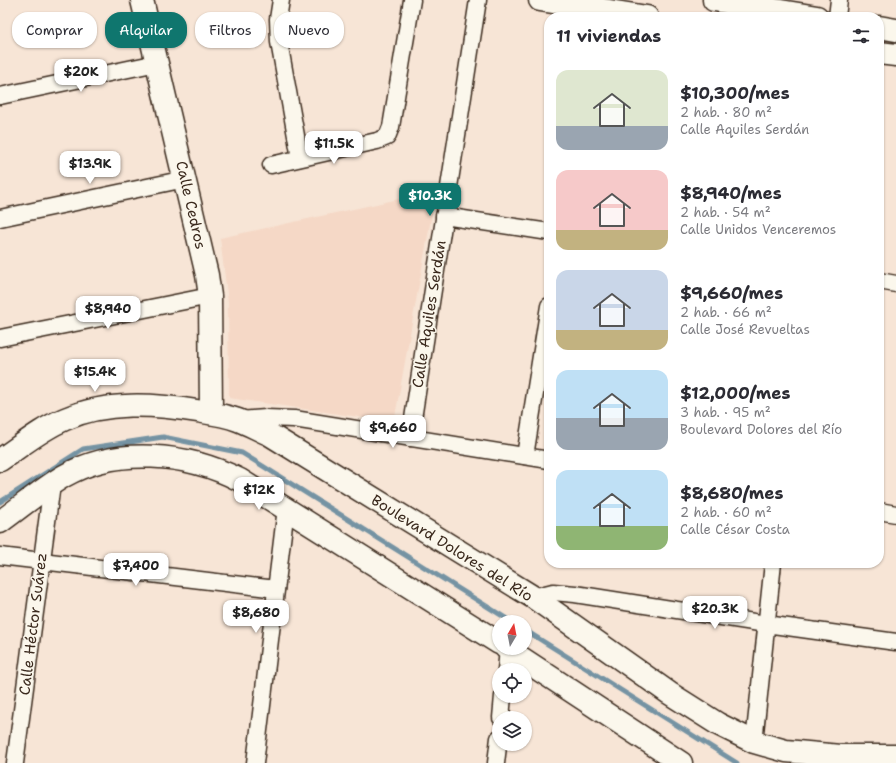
<!DOCTYPE html>
<html lang="es">
<meta charset="utf-8">
<style>
body{margin:0;font-family:"Shantell Sans",sans-serif;background:#f7f7f7;color:#2b2b33;height:100vh;display:flex;flex-direction:column;font-size:15px;white-space:nowrap}
*{box-sizing:border-box;margin:0}
p{font-size:13px;color:#7c7c81}
.icon{flex:none;width:22px;height:22px;fill:none;stroke:currentColor;stroke-width:2;stroke-linecap:round;stroke-linejoin:round}
.map{position:relative;flex:1;overflow:hidden}
.sheet{position:absolute;left:544px;top:12px;width:340px;height:556px;display:flex;flex-direction:column;background:#fff;border-radius:16px;box-shadow:0 1px 3px #0004}
.sheet>*{flex:none}
.banner{position:absolute;left:12px;top:12px;width:380px;height:36px;display:flex;gap:8px}
.needle{width:26px;rotate:10deg}
.fabs{position:absolute;left:492px;top:615px;display:grid;gap:8px}
.fabs a{display:grid;place-items:center;width:40px;height:40px;border-radius:50%;background:#fff;box-shadow:0 1px 3px #0004;font-size:20px}
.price{position:absolute;translate:-50% -34px;padding:0 9px;border-radius:8px;background:#fff;color:#222;font-size:13px;line-height:26px;filter:drop-shadow(0 1px 2px #0008)}
.price::after{content:'';position:absolute;left:50%;top:24px;width:12px;height:9px;margin-left:-6px;background:inherit;clip-path:polygon(0 0,100% 0,50% 100%)}
.price.current{background:#0f766e;color:#fff}
ul{padding:0;list-style:none}
li{display:flex;align-items:center;gap:12px;height:100px;padding:0 12px}
li span{display:grid;place-items:center;flex:none;width:112px;height:80px;border-radius:12px;color:#555}
li>.icon{margin-inline-start:auto}
span .icon{width:48px;height:48px;fill:#fffc;stroke-width:1}
li b{font-size:17px}
h2{display:flex;justify-content:space-between;align-items:center;height:48px;padding:0 12px;font-size:17px}
.tag{padding:0 14px;border-radius:16px;background:#fff;box-shadow:0 1px 3px #0004;font-size:14px;line-height:36px}
.tag.current{background:#0f766e;color:#fff}
.map>svg:first-child{display:block}
.built{fill:#f5d8c6}
.lines{fill:none;stroke-linecap:round;stroke-linejoin:round}
.stream{stroke:#7493a3;stroke-width:5}
.street-casing{stroke:#3b2a1e;stroke-width:19}
.secondary-casing{stroke:#3b2a1e;stroke-width:25}
.street{stroke:#fbf7ec;stroke-width:16}
.secondary{stroke:#fbf7ec;stroke-width:22}
.labels{text-anchor:middle;stroke-width:3;stroke-linejoin:round;paint-order:stroke}
.street-label{font-size:15px;fill:#3b2a1e;stroke:#fbf7ec}
</style>
<div class="map">
<svg width="896" height="763" viewBox="0 0 896 763">
<rect width="100%" height="100%" fill="#f7e5d6"/>
<filter id="ink" filterUnits="userSpaceOnUse"><feTurbulence type="fractalNoise" baseFrequency=".025" numOctaves="2"/><feDisplacementMap in="SourceGraphic" scale="8" xChannelSelector="R" yChannelSelector="G"/><feConvolveMatrix kernelMatrix="1 2 1 2 8 2 1 2 1" color-interpolation-filters="sRGB"/></filter>
<g filter="url(#ink)">
<polygon class="built" points="436,191 394,422 229,398 228,302 220,238"/>
<g class="lines">
<g class="stream">
<polyline points="0,502 83,449 163,437 242,453 512,622"/>
<polyline points="525,630 737,763"/>
</g>
<defs>
<g id="street">
<polyline points="281,0 278,19 279,42 300,158"/>
<polyline points="837,17 839,0"/>
<polyline points="0,96 157,63"/>
<polyline points="271,165 377,141 387,137 391,127 412,0"/>
<polyline points="444,216 549,232"/>
<polyline points="0,218 185,179"/>
<polyline points="879,281 896,284"/>
<polyline points="0,338 210,296"/>
<polyline points="240,420 266,418 294,419 549,460"/>
<polyline points="410,438 478,0"/>
<polyline points="525,456 549,306"/>
<polyline points="879,511 896,514"/>
<polyline points="0,556 276,589"/>
<polyline points="533,597 553,592 575,594 766,624 896,642"/>
<polyline points="506,670 508,649"/>
<polyline points="501,718 503,696"/>
<polyline points="754,742 773,563"/>
<polyline points="15,763 52,484"/>
<polyline points="255,763 286,508"/>
<polyline points="496,763 499,738"/>
</g>
<g id="secondary">
<polyline points="142,0 207,275 210,296 211,413"/>
<polyline points="540,0 647,17"/>
<polyline points="714,0 817,17"/>
<polyline points="879,27 896,30"/>
<polyline points="879,53 896,55"/>
<path d="M0 460C21 446 41 429 65 419 106 401 154 404 197 411 210 413 225 415 238 420 249 424 259 430 269 434L533 597 669 693 718 724 754 742 786 751 840 756H896"/>
<path d="M0 522C21 507 42 489 64 476 116 446 188 453 240 480L499 643"/>
<polyline points="506,648 681,763"/>
</g>
</defs>
<use href="#street" class="street-casing"/>
<use href="#secondary" class="secondary-casing"/>
<use href="#street" class="street"/>
<use href="#secondary" class="secondary"/>
</g>
</g>
<g class="labels">
<g class="street-label">
<text transform="translate(191 205) rotate(77)" y="5">Calle Cedros</text>
<text transform="translate(429 314) rotate(-81)" y="5">Calle Aquiles Serdán</text>
<text transform="translate(452 548) rotate(32)" y="5">Boulevard Dolores del Río</text>
<text transform="translate(33 624) rotate(-83)" y="5">Calle Héctor Suárez</text>
</g>
</g>
</svg>
<div class="fabs">
<a><svg class="needle" viewBox="-14 -14 28 28"><path d="M0-13l5 13h-10z" fill="#e53935"/><path d="M0 13l5-13h-10z" fill="#7c7c81"/></svg></a>
<a><svg class="icon" aria-label="locate" viewBox="0 0 24 24"><circle cx="12" cy="12" r="6"/><path d="M12 2v4M12 18v4M2 12h4M18 12h4"/></svg></a>
<a><svg class="icon" aria-label="layers" viewBox="0 0 24 24"><path d="M12 4l9 5-9 5-9-5zM3 14l9 5 9-5"/></svg></a>
</div>
<b class="price" style="left:81px;top:93px">$20K</b>
<b class="price" style="left:334px;top:165px">$11.5K</b>
<b class="price" style="left:90px;top:185px">$13.9K</b>
<b class="price current" style="left:430px;top:217px">$10.3K</b>
<b class="price" style="left:108px;top:330px">$8,940</b>
<b class="price" style="left:95px;top:393px">$15.4K</b>
<b class="price" style="left:393px;top:449px">$9,660</b>
<b class="price" style="left:259px;top:511px">$12K</b>
<b class="price" style="left:136px;top:587px">$7,400</b>
<b class="price" style="left:715px;top:630px">$20.3K</b>
<b class="price" style="left:256px;top:634px">$8,680</b>
<div class="banner">
<a class="tag">Comprar</a>
<a class="tag current">Alquilar</a>
<a class="tag">Filtros</a>
<a class="tag">Nuevo</a>
</div>
<section class="sheet">
<h2>11 viviendas<svg class="icon" aria-label="filters" viewBox="0 0 24 24"><path d="M4 7h16M4 17h16"/><circle cx="9" cy="7" r="2"/><circle cx="15" cy="17" r="2"/></svg></h2>
<ul>
<li><span style="background:linear-gradient(#dfe7d0 70%,#9aa5b1 0)"><svg class="icon" aria-label="home" viewBox="0 0 24 24"><path d="M3 11l9-7 9 7M6 9v11h12V9"/></svg></span><div><b>$10,300/mes</b><p>2 hab. · 80 m²</p><p>Calle Aquiles Serdán</p></div></li>
<li><span style="background:linear-gradient(#f6c9c9 75%,#c2b280 0)"><svg class="icon" aria-label="home" viewBox="0 0 24 24"><path d="M3 11l9-7 9 7M6 9v11h12V9"/></svg></span><div><b>$8,940/mes</b><p>2 hab. · 54 m²</p><p>Calle Unidos Venceremos</p></div></li>
<li><span style="background:linear-gradient(#c9d6e8 75%,#c2b280 0)"><svg class="icon" aria-label="home" viewBox="0 0 24 24"><path d="M3 11l9-7 9 7M6 9v11h12V9"/></svg></span><div><b>$9,660/mes</b><p>2 hab. · 66 m²</p><p>Calle José Revueltas</p></div></li>
<li><span style="background:linear-gradient(#bfe0f5 60%,#9aa5b1 0)"><svg class="icon" aria-label="home" viewBox="0 0 24 24"><path d="M3 11l9-7 9 7M6 9v11h12V9"/></svg></span><div><b>$12,000/mes</b><p>3 hab. · 95 m²</p><p>Boulevard Dolores del Río</p></div></li>
<li><span style="background:linear-gradient(#bfe0f5 70%,#8fb573 0)"><svg class="icon" aria-label="home" viewBox="0 0 24 24"><path d="M3 11l9-7 9 7M6 9v11h12V9"/></svg></span><div><b>$8,680/mes</b><p>2 hab. · 60 m²</p><p>Calle César Costa</p></div></li>
</ul>
</section>
</div>
